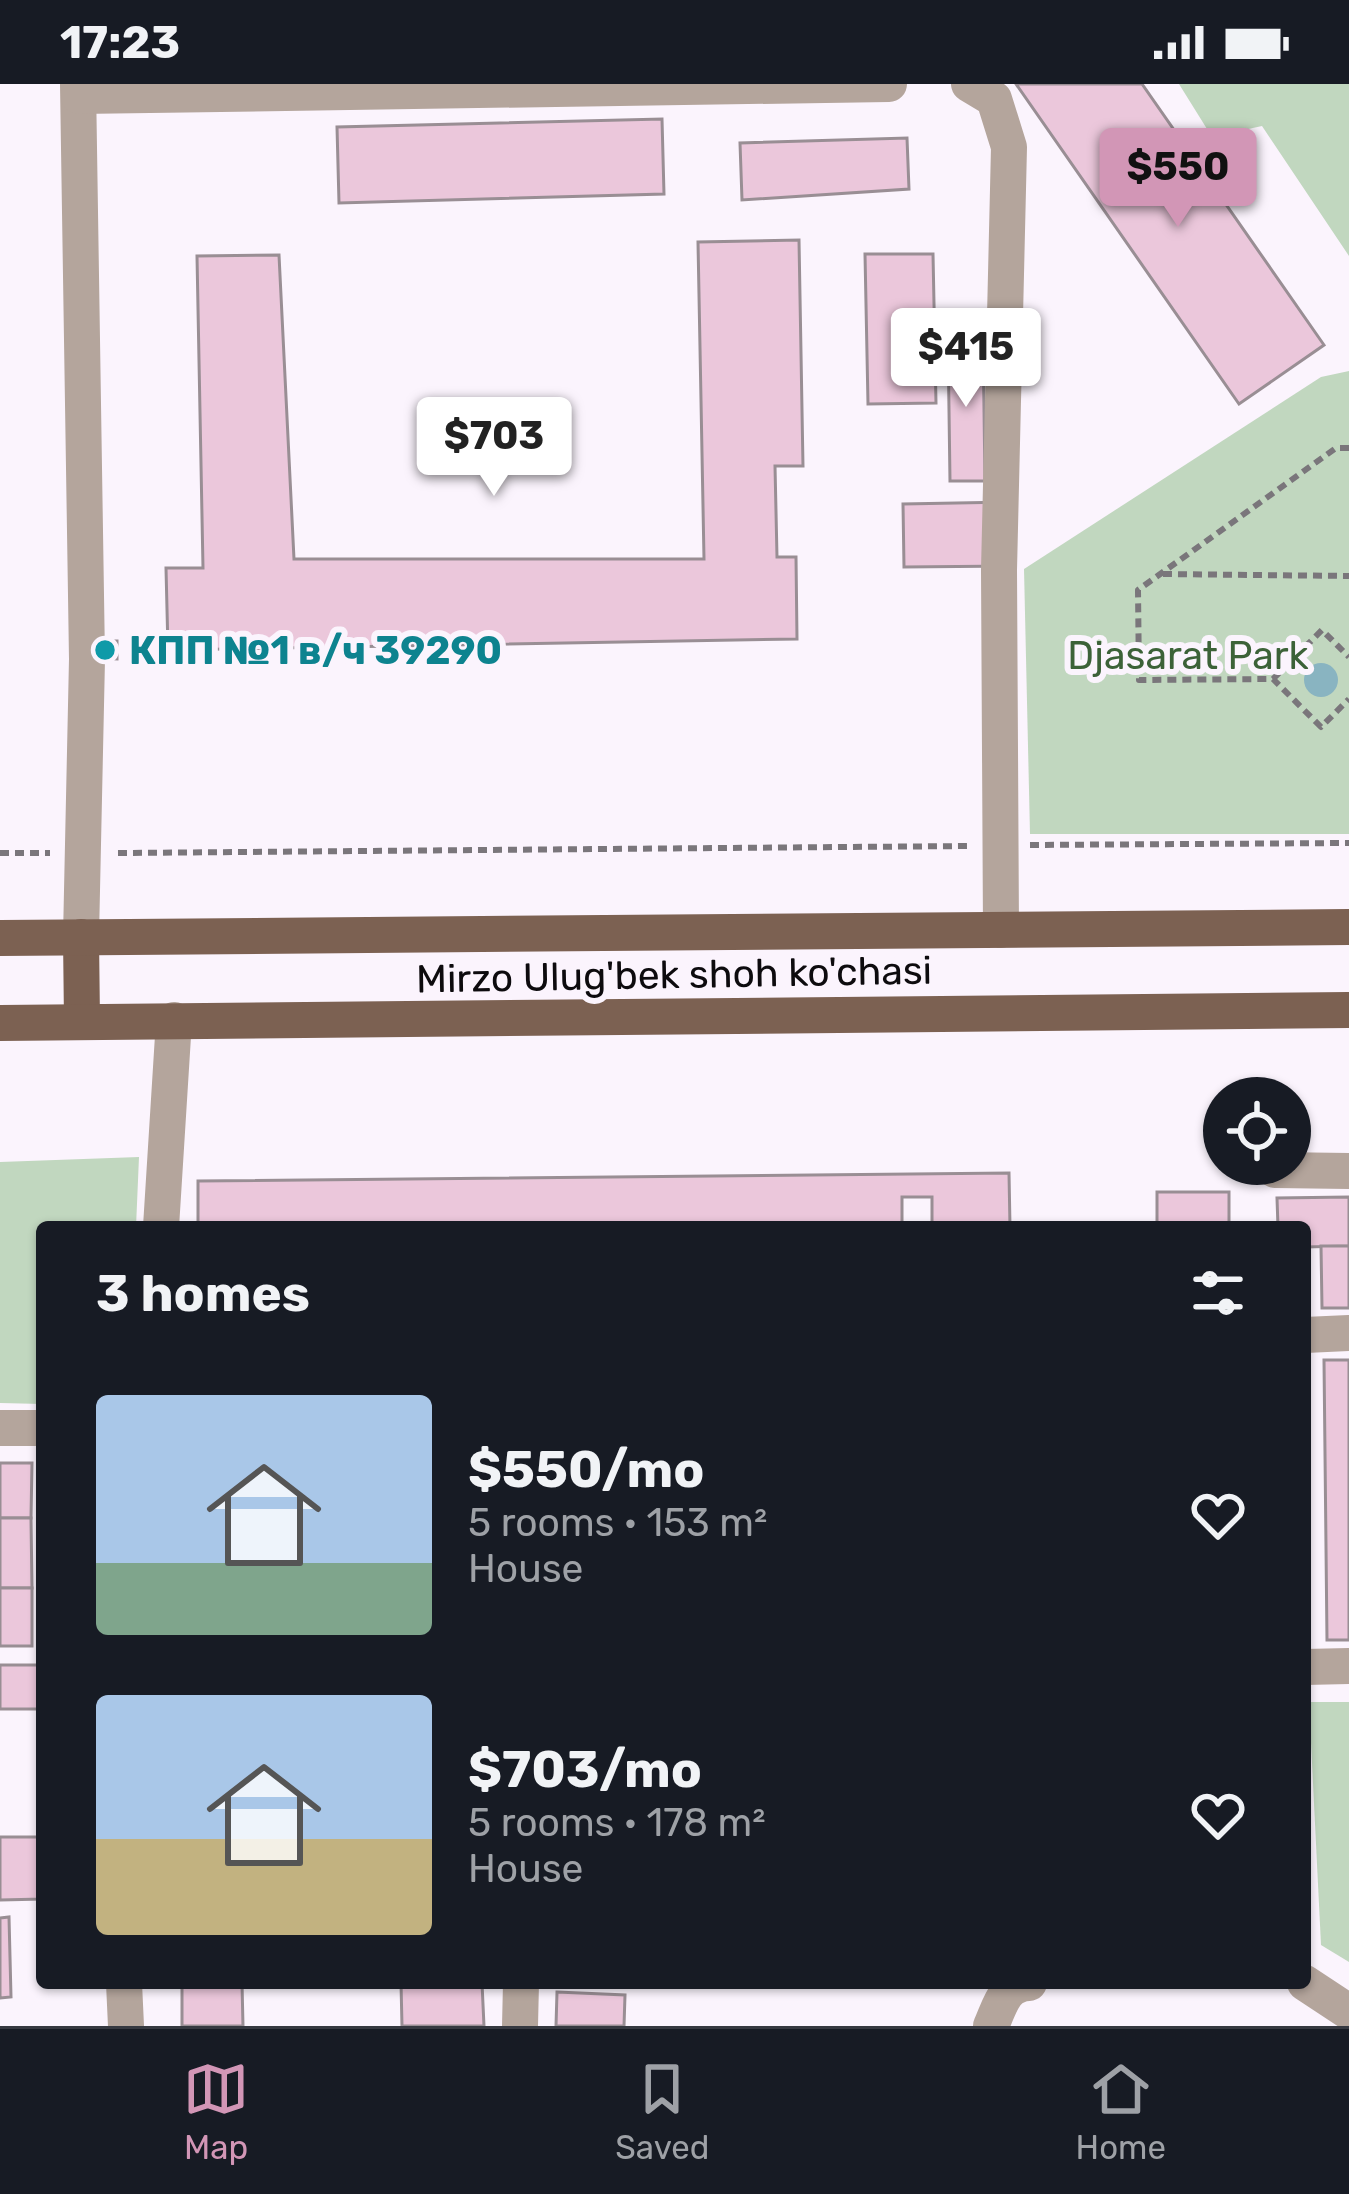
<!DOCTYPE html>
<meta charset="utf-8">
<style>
body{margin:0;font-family:Rubik,sans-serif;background:#20242c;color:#f1f3f6;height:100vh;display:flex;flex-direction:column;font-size:45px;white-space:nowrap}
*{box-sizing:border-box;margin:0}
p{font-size:39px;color:#9ea1a6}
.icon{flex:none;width:66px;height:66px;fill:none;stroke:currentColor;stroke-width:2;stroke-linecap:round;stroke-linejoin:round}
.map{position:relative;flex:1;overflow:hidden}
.side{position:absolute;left:36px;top:1137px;width:1275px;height:768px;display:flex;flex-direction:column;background:#171b24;border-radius:12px;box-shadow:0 3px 9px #0004}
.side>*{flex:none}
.tools{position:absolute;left:1203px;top:993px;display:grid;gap:24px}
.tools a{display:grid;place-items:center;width:108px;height:108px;border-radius:50%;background:#171b24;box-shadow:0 3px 9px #0004;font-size:60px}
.price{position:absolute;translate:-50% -102px;padding:0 27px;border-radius:12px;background:#fff;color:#222;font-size:39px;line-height:78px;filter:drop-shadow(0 3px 6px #0008)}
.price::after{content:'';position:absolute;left:50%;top:72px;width:36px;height:27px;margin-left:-18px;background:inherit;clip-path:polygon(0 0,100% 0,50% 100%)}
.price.active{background:#d296b6;color:#111}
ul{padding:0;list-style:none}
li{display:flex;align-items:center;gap:36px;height:300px;padding:0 60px}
li span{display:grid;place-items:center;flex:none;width:336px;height:240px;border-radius:12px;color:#555}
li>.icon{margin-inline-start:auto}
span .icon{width:144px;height:144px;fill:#fffc;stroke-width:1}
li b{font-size:51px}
h2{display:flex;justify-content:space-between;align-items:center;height:144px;padding:0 60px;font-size:51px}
.status{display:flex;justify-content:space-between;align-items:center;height:84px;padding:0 60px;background:#171b24;direction:ltr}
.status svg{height:33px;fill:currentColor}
.dock{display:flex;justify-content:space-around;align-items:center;height:168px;border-top:3px solid #363941;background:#171b24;font-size:33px;color:#9ea1a6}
.dock a{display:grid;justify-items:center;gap:6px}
.dock .active{color:#d296b6}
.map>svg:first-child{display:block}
.green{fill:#c1d7bf}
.water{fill:#89b4c1}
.building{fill:#ebc7db;stroke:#998e94;stroke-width:3}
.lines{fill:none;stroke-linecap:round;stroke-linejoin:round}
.path{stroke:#7a767b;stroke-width:6;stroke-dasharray:9 6;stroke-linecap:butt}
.minor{stroke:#b4a59c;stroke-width:36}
.major{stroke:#7c6152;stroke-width:36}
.culture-dot{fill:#0f9aa8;stroke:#fbf4fd;stroke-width:4.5}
.labels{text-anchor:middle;stroke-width:12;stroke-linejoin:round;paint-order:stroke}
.culture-label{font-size:39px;font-weight:bold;fill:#0d838f;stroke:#fbf4fd;text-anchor:start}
.park-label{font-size:39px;fill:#3c6238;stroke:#fbf4fd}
.street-label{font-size:39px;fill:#0d0b0e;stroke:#fbf4fd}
</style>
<div class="status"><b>17:23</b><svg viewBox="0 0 49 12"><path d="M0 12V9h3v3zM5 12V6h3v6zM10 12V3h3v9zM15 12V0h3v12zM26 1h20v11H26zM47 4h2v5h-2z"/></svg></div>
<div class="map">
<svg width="1349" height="1942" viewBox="0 0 1349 1942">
<rect width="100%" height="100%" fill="#fbf4fd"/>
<g class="green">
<polygon points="1179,0 1349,0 1349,172 1262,42 1212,53"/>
<polygon points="1349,287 1349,750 1030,750 1024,485 1321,293"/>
<polygon points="139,1073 136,1143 42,1143 42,1320 0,1319 0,1078"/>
<polygon points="1309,1618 1349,1618 1349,1878 1321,1861"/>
</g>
<circle class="water" cx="1321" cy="596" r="17"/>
<g class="building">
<polygon points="1016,0 1142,0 1324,261 1239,320"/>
<polygon points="662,35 664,110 339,119 337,43"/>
<polygon points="907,54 909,105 742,116 740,59"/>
<polygon points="799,156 803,382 775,382 777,473 796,473 797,555 168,566 166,484 203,484 197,172 279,171 294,475 704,475 698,158"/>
<polygon points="865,170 933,170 936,319 868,320"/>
<polygon points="948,254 983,254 985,397 950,397"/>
<polygon points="1010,418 1011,482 904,483 903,420"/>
<polygon points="94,557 117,557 117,575 94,574"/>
<polygon points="1009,1089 1010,1143 932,1143 932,1113 902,1113 902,1143 198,1143 198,1097"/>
<rect x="1157" y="1108" width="72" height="35"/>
<polygon points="1349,1113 1349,1162 1305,1163 1305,1143 1278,1143 1277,1114"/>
<polygon points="1321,1162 1349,1162 1349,1224 1322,1224"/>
<polygon points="1324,1276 1349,1276 1349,1556 1327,1556"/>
<polygon points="0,1379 32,1379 31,1434 0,1434"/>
<polygon points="0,1434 31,1434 32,1504 0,1504"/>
<rect x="0" y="1504" width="32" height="58"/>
<rect x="0" y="1581" width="42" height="44"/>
<polygon points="0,1753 42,1753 42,1815 0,1816"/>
<polygon points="9,1833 11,1913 0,1914 0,1834"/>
<polygon points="182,1899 242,1899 243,1942 182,1942"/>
<polygon points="401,1899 482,1899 484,1942 402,1942"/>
<polygon points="557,1908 625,1911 624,1942 556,1942"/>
</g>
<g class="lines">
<g class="path">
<polyline points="1349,364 1336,364 1138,506 1139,596 1273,595 1321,643 1349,615"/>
<polyline points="1163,490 1349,492"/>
<polyline points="1273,595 1322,546 1349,573"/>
<polyline points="1030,761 1349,759"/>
<polyline points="0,769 50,769"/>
<polyline points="118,769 968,762"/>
</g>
<g class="minor">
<polyline points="78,0 87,575 81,853"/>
<polyline points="969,0 994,15 1009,63 999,486 1001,846"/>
<polyline points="79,12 889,0"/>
<polyline points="1275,1086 1349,1087"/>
<polyline points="161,1143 174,936"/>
<polyline points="1305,1251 1349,1249"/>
<polyline points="0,1344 42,1344"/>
<polyline points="1305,1583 1349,1582"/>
<polyline points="124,1899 126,1942"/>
<polyline points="1305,1899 1349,1928"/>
<polyline points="520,1942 521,1899"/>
<path d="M991 1942C1000 1922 1004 1900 1029 1899"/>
</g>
<g class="major">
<polyline points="81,853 82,937"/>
<polyline points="0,854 1349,843"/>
<polyline points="0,939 1349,926"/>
</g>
</g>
<circle class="culture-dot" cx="105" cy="566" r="12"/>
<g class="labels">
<g class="culture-label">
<text x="129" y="580">КПП №1 в/ч 39290</text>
</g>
<g class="park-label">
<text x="1188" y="585">Djasarat Park</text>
</g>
<g class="street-label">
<text transform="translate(674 890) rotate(-1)" y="14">Mirzo Ulug'bek shoh ko'chasi</text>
</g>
</g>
</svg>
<div class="tools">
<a><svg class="icon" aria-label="locate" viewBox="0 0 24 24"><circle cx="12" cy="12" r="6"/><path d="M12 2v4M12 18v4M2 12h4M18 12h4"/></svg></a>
</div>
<b class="price active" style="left:1178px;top:146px">$550</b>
<b class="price" style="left:966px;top:326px">$415</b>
<b class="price" style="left:494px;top:415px">$703</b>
<section class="side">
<h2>3 homes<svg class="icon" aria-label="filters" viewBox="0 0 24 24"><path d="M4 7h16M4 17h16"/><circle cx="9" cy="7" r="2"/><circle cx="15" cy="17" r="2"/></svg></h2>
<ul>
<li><span style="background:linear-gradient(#a9c7e8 70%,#7fa58c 0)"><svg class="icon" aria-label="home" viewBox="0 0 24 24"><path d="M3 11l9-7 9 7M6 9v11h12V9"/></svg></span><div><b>$550/mo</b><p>5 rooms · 153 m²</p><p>House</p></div><svg class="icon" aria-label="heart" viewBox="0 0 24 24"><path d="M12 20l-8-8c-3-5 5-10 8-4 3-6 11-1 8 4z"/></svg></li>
<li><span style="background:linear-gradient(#a9c7e8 60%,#c2b280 0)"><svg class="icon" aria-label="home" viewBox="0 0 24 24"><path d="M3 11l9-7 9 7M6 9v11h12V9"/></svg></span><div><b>$703/mo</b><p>5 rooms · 178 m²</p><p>House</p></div><svg class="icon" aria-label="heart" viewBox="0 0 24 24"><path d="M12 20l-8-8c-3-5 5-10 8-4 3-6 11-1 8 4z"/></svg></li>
</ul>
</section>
</div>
<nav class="dock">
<a class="active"><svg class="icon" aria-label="map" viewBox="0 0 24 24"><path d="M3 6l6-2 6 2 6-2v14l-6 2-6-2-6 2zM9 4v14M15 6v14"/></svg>Map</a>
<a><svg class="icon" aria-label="saved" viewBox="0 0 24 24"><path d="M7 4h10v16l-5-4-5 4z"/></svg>Saved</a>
<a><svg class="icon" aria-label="home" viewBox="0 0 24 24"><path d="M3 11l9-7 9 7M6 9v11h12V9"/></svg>Home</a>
</nav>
